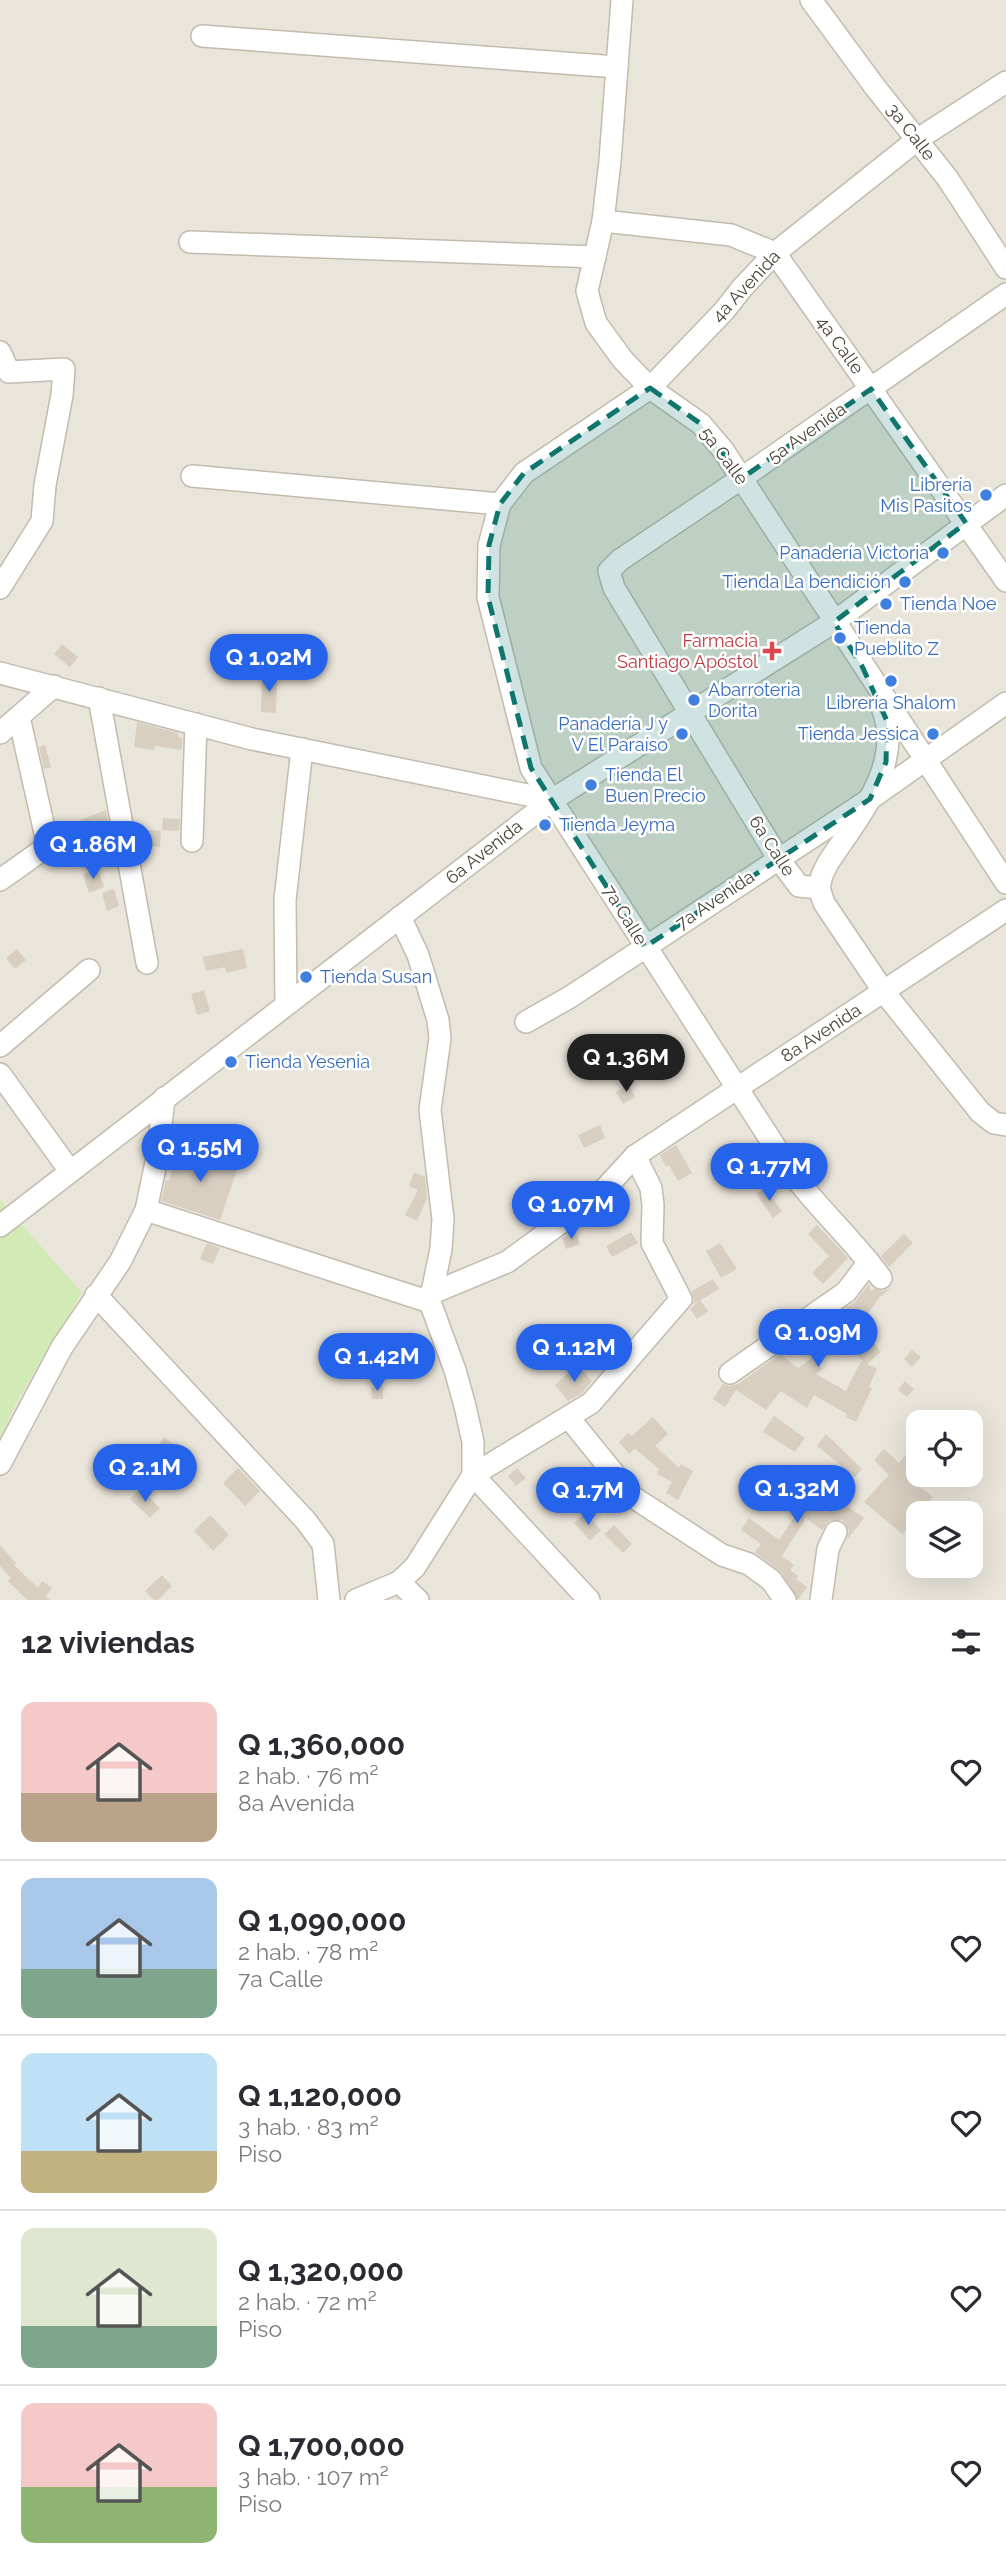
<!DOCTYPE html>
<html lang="es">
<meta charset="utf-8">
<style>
body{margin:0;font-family:Raleway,sans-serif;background:#f7f7f7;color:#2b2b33;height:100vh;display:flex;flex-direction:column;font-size:26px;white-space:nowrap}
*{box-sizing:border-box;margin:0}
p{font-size:23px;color:#7c7c81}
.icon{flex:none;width:38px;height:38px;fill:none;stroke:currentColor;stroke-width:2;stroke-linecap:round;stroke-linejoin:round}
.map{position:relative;height:1600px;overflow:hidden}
.side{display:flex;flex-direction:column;background:#fff;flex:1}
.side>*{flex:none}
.buttons{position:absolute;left:906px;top:1410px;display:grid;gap:14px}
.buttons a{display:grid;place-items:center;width:77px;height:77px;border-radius:14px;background:#fff;box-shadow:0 7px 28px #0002;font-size:35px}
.price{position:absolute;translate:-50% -60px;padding:0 16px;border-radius:24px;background:#2563eb;color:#fff;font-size:23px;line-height:46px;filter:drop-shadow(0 2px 4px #0008)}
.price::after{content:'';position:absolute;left:50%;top:42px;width:21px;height:16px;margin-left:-10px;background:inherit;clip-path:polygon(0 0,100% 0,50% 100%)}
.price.selected{background:#222;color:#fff}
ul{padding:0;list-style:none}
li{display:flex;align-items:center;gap:21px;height:175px;padding:0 21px}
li+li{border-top:2px solid #e1e1e2}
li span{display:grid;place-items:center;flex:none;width:196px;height:140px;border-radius:14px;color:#555}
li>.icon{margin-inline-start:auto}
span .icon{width:84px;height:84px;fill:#fffc;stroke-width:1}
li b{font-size:30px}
h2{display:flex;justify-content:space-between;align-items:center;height:84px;padding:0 21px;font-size:30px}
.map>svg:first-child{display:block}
.residential{fill:#eae5da;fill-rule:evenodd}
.green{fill:#d2eab5}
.building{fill:#d8cfc1}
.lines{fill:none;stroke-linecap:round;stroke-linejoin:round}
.minor-casing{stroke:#c2bbae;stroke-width:24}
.minor{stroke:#fff;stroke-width:21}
.marked{fill:#0f766e;fill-opacity:0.2;stroke:#0f766e;stroke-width:5;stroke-dasharray:14 9;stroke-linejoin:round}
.shop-dot{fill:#3f7fe0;stroke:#fff;stroke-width:2.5}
.health-dot{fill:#e0444e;stroke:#fff;stroke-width:2.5}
.labels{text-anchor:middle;stroke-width:5;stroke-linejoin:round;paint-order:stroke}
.street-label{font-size:18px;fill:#4b4439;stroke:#fff}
.shop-label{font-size:18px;fill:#366cbe;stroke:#fff;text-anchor:start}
.health-label{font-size:18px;fill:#be3a42;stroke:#fff;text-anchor:end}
</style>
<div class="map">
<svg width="1006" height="1600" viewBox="0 0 1006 1600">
<rect width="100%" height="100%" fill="#f6f3ec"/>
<path class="residential" d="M0 0H1006V1600H0ZM919 1423H971V1475H919ZM919 1514H971V1566H919Z"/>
<polygon class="green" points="0,1200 82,1293 17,1401 0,1438"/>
<g class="building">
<polygon points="62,644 78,657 70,667 54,654"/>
<polygon points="262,675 277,675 276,713 261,712"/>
<polygon points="137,722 178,733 178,737 182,738 182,750 155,746 154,750 134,747"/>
<polygon points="45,745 51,767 44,769 39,747"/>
<polygon points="106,810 108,822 60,839 58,829"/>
<polygon points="163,818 180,819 179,831 162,830"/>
<polygon points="136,829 161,831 160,847 139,845"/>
<polygon points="98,869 104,887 89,893 83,874"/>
<polygon points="114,889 119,906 107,911 102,893"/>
<polygon points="17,949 26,960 15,969 6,958"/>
<polygon points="243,949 247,968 226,973 225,967 206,971 203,957"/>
<polygon points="204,990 210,1011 197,1015 191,994"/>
<polygon points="628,1085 635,1097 623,1104 616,1092"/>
<polygon points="600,1125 605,1138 584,1148 578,1135"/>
<polygon points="676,1145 692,1173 678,1181 669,1165 666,1167 660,1155"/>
<polygon points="180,1148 238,1167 220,1220 161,1201 166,1180 169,1181"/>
<polygon points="414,1172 425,1177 427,1198 417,1221 405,1215 418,1190 409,1186"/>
<polygon points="765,1188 782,1211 773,1218 756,1194"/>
<polygon points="817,1225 848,1258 823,1284 812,1273 829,1256 808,1234"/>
<polygon points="631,1232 638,1243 612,1257 606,1246"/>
<polygon points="576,1233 580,1244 566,1249 562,1238"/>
<polygon points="904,1234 913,1243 889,1267 881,1256"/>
<polygon points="207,1243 220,1248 213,1264 200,1259"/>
<polygon points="720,1243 737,1269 721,1278 706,1251"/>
<polygon points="713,1279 719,1289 692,1305 694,1300 692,1291"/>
<polygon points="869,1284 871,1291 874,1289 882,1291 891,1288 879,1298 859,1326 881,1352 867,1364 877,1369 869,1387 872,1388 856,1422 846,1417 847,1414 814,1395 807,1408 781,1391 766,1410 736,1390 725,1407 713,1399 723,1384 730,1386 738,1384 780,1354 798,1368 813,1357 822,1369 816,1374 846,1391 861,1361 863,1362 830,1324 813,1337 810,1333 854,1303"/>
<polygon points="700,1300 708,1311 697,1319 690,1309"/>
<polygon points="912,1350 921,1357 912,1367 904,1359"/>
<polygon points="577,1365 592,1381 582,1393 568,1401 555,1385"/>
<polygon points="905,1381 914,1389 907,1397 898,1390"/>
<polygon points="383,1386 383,1399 372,1399 371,1387"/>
<polygon points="774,1416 805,1438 795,1452 763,1432"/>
<polygon points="653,1417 668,1434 655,1446 679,1468 681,1464 693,1471 678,1500 666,1493 672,1482 657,1474 659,1469 635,1449 629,1454 619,1442 629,1433 632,1436"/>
<polygon points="826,1434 862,1469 855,1477 817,1446"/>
<polygon points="164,1437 181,1450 172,1462 155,1449"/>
<polygon points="919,1440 919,1486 933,1497 902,1534 864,1502 889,1475 874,1460 884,1449 899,1463"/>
<polygon points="787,1464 810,1475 799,1497 827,1513 837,1499 864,1518 847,1540 849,1530 842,1520 829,1521 822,1530 806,1518 782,1556 794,1565 790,1570 798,1576 796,1579 807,1587 798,1600 781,1572 755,1552 761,1544 741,1530 749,1518 779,1540 796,1515 778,1502 789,1487 777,1480"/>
<polygon points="238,1468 260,1491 245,1506 223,1483"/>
<polygon points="517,1468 526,1478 516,1486 508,1476"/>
<polygon points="556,1469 563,1478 553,1487 545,1478"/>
<polygon points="140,1489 160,1508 150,1518 130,1499"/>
<polygon points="585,1513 601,1530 590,1541 574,1523"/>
<polygon points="210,1515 229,1535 213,1551 194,1531"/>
<polygon points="614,1525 632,1544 623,1553 604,1534"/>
<polygon points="0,1545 16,1563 14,1565 38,1588 42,1581 52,1588 46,1596 50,1600 27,1600 8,1581 11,1578 0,1566"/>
<polygon points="162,1575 172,1586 158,1600 154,1600 145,1591"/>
</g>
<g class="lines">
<defs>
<g id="minor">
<polyline points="622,0 610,161 603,221 587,291 596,323 623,360 650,388 701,424 723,450 1006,883"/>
<polyline points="811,0 875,87 948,179 1006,268"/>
<polyline points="202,36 617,67"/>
<polyline points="603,221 731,235 775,253 1006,581"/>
<polyline points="190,242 595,257"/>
<polyline points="0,352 9,372 64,369 62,395 45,485 42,521 0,588"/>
<polyline points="192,476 500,504"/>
<polyline points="0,673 252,739 552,800"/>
<polyline points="99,698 147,963"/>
<polyline points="0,733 54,686"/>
<polyline points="192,841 196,724"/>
<polyline points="0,880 48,846 19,717"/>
<polyline points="819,888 799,886 778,858 614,588 609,571 620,560 742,478 1006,294"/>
<polyline points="819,888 824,903 884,992 980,1112 994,1123 1006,1125"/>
<path d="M819 888 822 875 828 863C858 817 906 763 881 705"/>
<polyline points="400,917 418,955 438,1020 440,1038 430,1110 443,1219 441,1249 430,1302 455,1370 465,1406 473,1442 473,1475 589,1600"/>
<polyline points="286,1005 285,900 302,749"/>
<polyline points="526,1022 570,997 870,799 1006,703"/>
<polyline points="0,1046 89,970"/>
<polyline points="0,1074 70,1171"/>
<polyline points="146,1210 430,1302"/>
<polyline points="0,1226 552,800 834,622 1006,495"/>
<path d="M881 1278C854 1240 819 1210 792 1173L531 768 488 597 489 545 500 504 524 473 650 388 724 311 742 288 775 253 918 139 1006 82"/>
<polyline points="430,1294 507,1262 600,1194 635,1156 1006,910"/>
<polyline points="96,1295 306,1521 323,1544 329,1600"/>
<polyline points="730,1373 846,1292 869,1262"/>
<polyline points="569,1418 633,1497 722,1555 749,1564 771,1580 785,1600"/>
<polyline points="0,1464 62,1347 120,1262 146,1210 158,1153 164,1098"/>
<polyline points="399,1582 418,1600"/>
<polyline points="356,1600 399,1582 415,1567 473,1475 591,1403 681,1299 652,1243 653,1205 651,1188 635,1156"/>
<polyline points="821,1600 828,1549 836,1532"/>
</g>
</defs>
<use href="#minor" class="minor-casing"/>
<use href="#minor" class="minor"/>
</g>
<path class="marked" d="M650 388 701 424 742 478 871 389 966 523 834 622 862 666 887 721 886 762 870 799 645 947 531 768 488 597 489 545 500 504 524 473Z"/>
<g class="shop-dot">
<circle cx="986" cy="495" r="7"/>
<circle cx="943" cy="553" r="7"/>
<circle cx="905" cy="582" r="7"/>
<circle cx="886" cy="604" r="7"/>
<circle cx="840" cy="638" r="7"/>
<circle cx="891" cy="681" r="7"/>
<circle cx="694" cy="700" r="7"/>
<circle cx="682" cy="734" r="7"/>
<circle cx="933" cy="734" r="7"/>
<circle cx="591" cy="785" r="7"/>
<circle cx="545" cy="825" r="7"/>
<circle cx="306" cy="977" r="7"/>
<circle cx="231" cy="1062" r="7"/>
</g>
<path class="health-dot" d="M768.5 640.5h7v7h7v7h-7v7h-7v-7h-7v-7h7z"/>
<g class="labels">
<g class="street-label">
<text transform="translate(911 132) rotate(52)" y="6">3a Calle</text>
<text transform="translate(746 286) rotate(-47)" y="6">4a Avenida</text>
<text transform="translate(840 345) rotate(54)" y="6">4a Calle</text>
<text transform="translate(807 433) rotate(-35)" y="6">5a Avenida</text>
<text transform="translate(724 456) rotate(53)" y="6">5a Calle</text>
<text transform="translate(772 846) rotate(57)" y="6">6a Calle</text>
<text transform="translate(484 852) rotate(-38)" y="6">6a Avenida</text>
<text transform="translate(715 900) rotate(-34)" y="6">7a Avenida</text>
<text transform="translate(625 915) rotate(58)" y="6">7a Calle</text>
<text transform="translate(821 1033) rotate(-33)" y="6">8a Avenida</text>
</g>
<g class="shop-label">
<text x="972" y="491" text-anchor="end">Librería<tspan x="972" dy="21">Mis Pasitos</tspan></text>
<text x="929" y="559" text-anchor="end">Panadería Victoria</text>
<text x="891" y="588" text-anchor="end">Tienda La bendición</text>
<text x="900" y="610">Tienda Noe</text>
<text x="854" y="634">Tienda<tspan x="854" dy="21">Pueblito Z</tspan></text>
<text x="708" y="696">Abarroteria<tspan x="708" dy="21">Dorita</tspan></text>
<text x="891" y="709" text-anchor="middle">Librería Shalom</text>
<text x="668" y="730" text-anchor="end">Panadería J y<tspan x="668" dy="21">V El Paraíso</tspan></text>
<text x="919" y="740" text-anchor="end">Tienda Jessica</text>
<text x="605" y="781">Tienda El<tspan x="605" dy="21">Buen Precio</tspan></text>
<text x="559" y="831">Tienda Jeyma</text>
<text x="320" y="983">Tienda Susan</text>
<text x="245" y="1068">Tienda Yesenia</text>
</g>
<g class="health-label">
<text x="758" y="647">Farmacia<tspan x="758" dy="21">Santiago Apóstol</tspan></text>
</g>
</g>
</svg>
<div class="buttons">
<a><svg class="icon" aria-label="locate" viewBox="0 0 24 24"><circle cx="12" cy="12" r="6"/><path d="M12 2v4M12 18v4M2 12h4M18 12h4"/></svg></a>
<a><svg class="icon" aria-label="layers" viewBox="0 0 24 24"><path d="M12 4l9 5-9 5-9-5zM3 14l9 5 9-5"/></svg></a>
</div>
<b class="price" style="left:269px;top:694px">Q 1.02M</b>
<b class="price" style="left:93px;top:881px">Q 1.86M</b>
<b class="price selected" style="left:626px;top:1094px">Q 1.36M</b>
<b class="price" style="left:200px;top:1184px">Q 1.55M</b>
<b class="price" style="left:769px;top:1203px">Q 1.77M</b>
<b class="price" style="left:571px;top:1241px">Q 1.07M</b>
<b class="price" style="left:818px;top:1369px">Q 1.09M</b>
<b class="price" style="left:574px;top:1384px">Q 1.12M</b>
<b class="price" style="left:377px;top:1393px">Q 1.42M</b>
<b class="price" style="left:145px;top:1504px">Q 2.1M</b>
<b class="price" style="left:797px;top:1525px">Q 1.32M</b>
<b class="price" style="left:588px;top:1527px">Q 1.7M</b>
</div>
<section class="side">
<h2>12 viviendas<svg class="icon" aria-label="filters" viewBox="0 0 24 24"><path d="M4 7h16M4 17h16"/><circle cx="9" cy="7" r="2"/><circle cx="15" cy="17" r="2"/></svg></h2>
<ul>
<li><span style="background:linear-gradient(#f6c9c9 65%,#b9a48a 0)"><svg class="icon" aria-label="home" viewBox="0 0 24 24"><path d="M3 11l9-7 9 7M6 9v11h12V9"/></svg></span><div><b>Q 1,360,000</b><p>2 hab. · 76 m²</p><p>8a Avenida</p></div><svg class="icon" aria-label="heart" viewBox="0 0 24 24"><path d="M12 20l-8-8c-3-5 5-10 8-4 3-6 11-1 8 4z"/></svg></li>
<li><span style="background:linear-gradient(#a9c7e8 65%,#7fa58c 0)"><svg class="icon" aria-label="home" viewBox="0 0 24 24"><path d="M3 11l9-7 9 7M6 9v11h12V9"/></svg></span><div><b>Q 1,090,000</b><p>2 hab. · 78 m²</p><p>7a Calle</p></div><svg class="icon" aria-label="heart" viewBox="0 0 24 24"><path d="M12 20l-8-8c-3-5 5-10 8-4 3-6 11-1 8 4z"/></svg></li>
<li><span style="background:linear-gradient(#bfe0f5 70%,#c2b280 0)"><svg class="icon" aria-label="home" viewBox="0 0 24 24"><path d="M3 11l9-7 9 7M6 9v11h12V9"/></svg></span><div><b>Q 1,120,000</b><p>3 hab. · 83 m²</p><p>Piso</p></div><svg class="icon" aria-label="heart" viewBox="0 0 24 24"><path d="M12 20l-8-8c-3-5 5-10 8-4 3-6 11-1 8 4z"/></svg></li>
<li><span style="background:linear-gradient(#dfe7d0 70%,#7fa58c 0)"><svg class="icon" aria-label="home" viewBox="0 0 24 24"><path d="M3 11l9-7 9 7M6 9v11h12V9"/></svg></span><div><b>Q 1,320,000</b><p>2 hab. · 72 m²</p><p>Piso</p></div><svg class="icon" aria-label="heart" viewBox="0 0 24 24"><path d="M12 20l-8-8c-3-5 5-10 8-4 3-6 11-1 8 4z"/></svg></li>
<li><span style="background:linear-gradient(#f6c9c9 60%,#8fb573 0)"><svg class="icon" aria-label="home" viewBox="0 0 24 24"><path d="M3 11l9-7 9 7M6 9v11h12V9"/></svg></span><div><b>Q 1,700,000</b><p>3 hab. · 107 m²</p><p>Piso</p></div><svg class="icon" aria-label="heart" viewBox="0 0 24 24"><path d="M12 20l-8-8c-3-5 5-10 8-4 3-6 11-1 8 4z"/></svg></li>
</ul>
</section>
